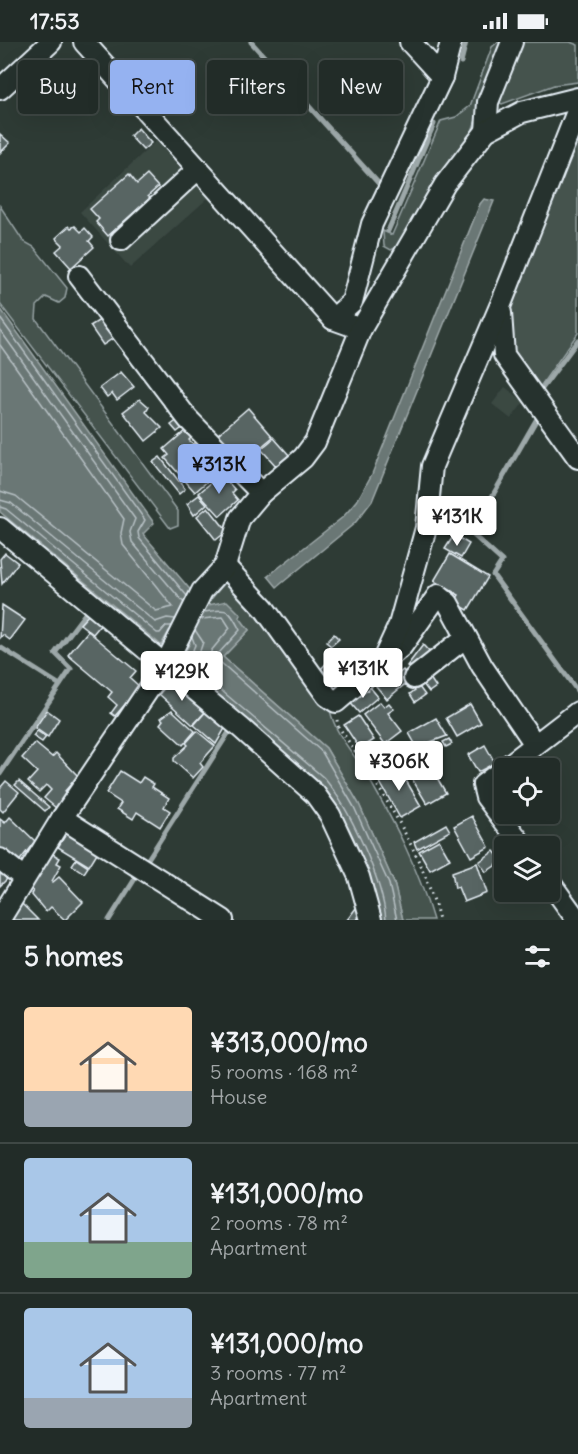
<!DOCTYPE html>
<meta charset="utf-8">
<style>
body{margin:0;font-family:Delius,sans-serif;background:#2a3430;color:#f1f3f6;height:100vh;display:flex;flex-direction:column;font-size:22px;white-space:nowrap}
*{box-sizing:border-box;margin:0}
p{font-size:20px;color:#a2a7a8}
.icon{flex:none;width:33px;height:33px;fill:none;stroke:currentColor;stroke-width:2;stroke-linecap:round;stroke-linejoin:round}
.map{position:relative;height:878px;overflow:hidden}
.side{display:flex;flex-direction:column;background:#222c28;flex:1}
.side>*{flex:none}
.hud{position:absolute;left:18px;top:18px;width:543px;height:54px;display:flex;gap:12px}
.controls{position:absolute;left:494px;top:716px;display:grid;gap:12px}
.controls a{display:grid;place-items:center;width:66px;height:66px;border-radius:6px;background:#222c28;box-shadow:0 6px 24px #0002,0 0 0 2px #3f4845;font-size:30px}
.price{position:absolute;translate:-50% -51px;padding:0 14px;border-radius:6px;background:#fff;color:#222;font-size:20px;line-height:39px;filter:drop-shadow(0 2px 3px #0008)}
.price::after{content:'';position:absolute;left:50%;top:36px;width:18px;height:14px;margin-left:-9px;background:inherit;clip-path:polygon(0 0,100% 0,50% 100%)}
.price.active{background:#95b2f1;color:#111}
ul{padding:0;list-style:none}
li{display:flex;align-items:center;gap:18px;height:150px;padding:0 24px}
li+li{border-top:2px solid #3f4845}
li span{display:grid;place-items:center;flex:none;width:168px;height:120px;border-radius:6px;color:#555}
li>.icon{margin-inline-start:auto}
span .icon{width:72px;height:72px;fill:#fffc;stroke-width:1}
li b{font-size:26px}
h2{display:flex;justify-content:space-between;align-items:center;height:72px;padding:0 24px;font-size:26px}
.pill{padding:0 21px;border-radius:6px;background:#222c28;box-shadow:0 6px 24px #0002,0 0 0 2px #3f4845;font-size:21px;line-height:54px}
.pill.active{background:#95b2f1;color:#111}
.status{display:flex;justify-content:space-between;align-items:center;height:42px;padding:0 30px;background:#222c28;direction:ltr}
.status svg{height:16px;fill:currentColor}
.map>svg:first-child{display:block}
.built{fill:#3b4843}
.green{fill:#45524e;stroke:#96a2a3;stroke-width:1.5}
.water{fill:#6b7775;stroke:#9da8a9;stroke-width:1.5}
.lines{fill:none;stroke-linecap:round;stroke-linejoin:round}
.shore{stroke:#b6c0c4;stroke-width:1.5}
.stream{stroke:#9da8a9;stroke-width:5}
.building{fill:#596563;stroke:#e8f1f8;stroke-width:1.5}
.minor-casing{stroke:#e8f1f8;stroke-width:24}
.path{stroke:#e8f1f8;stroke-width:3;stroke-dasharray:1.5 4.5;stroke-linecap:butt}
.minor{stroke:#26332d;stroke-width:20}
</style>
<div class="status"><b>17:53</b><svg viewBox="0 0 49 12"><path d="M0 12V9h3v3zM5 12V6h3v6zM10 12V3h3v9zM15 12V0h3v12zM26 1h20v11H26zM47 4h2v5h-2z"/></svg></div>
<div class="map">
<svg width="578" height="878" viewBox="0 0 578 878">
<rect width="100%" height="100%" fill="#2e3b35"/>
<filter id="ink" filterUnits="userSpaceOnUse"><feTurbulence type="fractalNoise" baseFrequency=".0167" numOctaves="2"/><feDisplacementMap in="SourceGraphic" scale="12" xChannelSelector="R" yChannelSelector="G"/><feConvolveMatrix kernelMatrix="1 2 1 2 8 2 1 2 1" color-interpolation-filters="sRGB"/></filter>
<g filter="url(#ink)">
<g class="built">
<polygon points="156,99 208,156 130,226 80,170"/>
<polygon points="505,345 524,360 511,377 492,362"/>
</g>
<g class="green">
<polygon points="498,0 502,3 470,95 401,203 391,208 384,204 383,189 392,193 441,79 456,75 470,64 492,5"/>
<polygon points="519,0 570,0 578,3 578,40 554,43 502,62 495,57"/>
<polygon points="578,83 578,291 537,349 511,315 508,266"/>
<polygon points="0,164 23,199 34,205 67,246 65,256 59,261 46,255 37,264 36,277 178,469 178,483 170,486 0,262"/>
<path d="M227 538 330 668C336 695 354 711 368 735 396 784 417 823 433 878H403L394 841 359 762 326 706 223 615 249 588 230 563 204 565 206 558 212 556Z"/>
</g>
<g class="water">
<polygon points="484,157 494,159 372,459 355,481 277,545 268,534 343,475 357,459 372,432 480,162"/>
<path d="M0 266 154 481 143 492 204 564 227 559 241 573 239 575 249 588 223 615 326 706 359 762 394 841 403 878H381C370 833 350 775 319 740L179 620 190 601 169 589 161 603 0 470Z"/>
</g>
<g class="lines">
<g class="shore">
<polyline points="0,276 145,478 138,490 139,496 187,554"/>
<polyline points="0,288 135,477 130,490 132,500 184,561"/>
<polyline points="0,303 124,477 121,491 123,503 173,565 156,569 16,454 0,449"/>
<polyline points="0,458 11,461 155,580 167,576 175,577"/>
<polyline points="0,465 6,467 157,591 160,591 166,584 172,584"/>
<path d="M204 570C229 567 228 565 240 588L219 611V619L322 710 354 765 389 842 397 878"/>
<polyline points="195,588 203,600 197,618 211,628 211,609 230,586 223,575 201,577"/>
<path d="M192 595 195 603 188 620 323 735C349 764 383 839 386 878"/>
</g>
<g class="stream">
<polyline points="251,0 380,143"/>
<polyline points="461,20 466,0"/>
<polyline points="388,189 434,82"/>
<polyline points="541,348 578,298"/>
<polyline points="539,373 471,491 502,519 493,533 578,650"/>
<polyline points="0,605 60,643"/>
<polyline points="0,732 71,627 55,611 87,569"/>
<polyline points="146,820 231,687"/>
<polyline points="109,878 138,832"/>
</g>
</g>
<g class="building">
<polygon points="138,86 151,101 143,108 130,94"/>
<polygon points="0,92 10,101 0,111"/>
<polygon points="129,132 137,142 147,133 158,145 148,154 150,156 108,194 96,180 99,177 90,167"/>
<polygon points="69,184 71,186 75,184 81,190 85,186 93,195 89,199 94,205 71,226 56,209 63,203 56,196"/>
<polygon points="103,276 115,295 103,303 90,284"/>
<polygon points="121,330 134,345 117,358 112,351 107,355 100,346"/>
<polygon points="140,357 149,365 146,370 162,386 146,399 123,370"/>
<polygon points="248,366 273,395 243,420 218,392"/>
<polygon points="179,377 185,384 177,390 171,383"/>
<polygon points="186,388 192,395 189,398 205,413 203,415 217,431 195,450 165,416 169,413 164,407"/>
<polygon points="274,396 289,413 276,424 261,407"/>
<polygon points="160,415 185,447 179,452 153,420"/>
<polygon points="221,432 235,448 232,451 238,458 220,474 199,451"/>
<polygon points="199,453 207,462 194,473 187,462"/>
<polygon points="208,465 227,489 216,498 197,474"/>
<polygon points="454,470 464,476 457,488 447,482"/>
<polygon points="454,493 469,502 461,516 445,507"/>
<polygon points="5,511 18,521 2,542 0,517"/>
<polygon points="450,512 488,535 468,568 454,560 459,553 434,539"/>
<polygon points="2,563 25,578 10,598 3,593 0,596"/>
<polygon points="90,571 102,581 93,592 80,582"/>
<polygon points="88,589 136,629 130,636 140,645 115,674 111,671 117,663 108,655 112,650 68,613"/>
<polygon points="334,592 339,597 331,604 326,600"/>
<polygon points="423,603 433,614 414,631 407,624"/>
<polygon points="334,613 356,634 343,648 321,627"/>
<polygon points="403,628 410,638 387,657 376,644 395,629 398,632"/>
<polygon points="428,633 436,645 429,650 420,638"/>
<polygon points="172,638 206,669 193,683 159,652"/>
<polygon points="370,645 378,655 359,671 348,658 363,646 365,648"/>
<polygon points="419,645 425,653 415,660 410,652"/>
<polygon points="380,660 384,665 389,661 394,667 388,671 402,689 385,702 363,673"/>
<polygon points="470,662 481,681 457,695 446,676"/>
<polygon points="209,666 227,683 216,702 194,683"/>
<polygon points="47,668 59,677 48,695 35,686"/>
<polygon points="172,668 195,689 183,703 160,682 163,678 161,676"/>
<polygon points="358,674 374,698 360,707 344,683"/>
<polygon points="436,676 447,694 417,705 409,691"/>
<polygon points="37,689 46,695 42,700 33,694"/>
<polygon points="197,689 215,704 200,721 203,725 193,736 174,719 174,716 188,703 186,701"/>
<polygon points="449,697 452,702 446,705 443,700"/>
<polygon points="35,701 52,715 56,711 78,734 65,749 67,751 56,766 44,756 51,748 46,743 39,750 28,740 37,730 22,716"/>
<polygon points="485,703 495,721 478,730 468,713"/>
<polygon points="422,706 431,720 410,732 401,718"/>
<polygon points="434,722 440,732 436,734 446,751 427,762 411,735"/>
<polygon points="397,723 421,764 400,776 377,735"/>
<polygon points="120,729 139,741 143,735 154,742 152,745 169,756 164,765 170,769 160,785 137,770 133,777 117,767 121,761 106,751"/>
<polygon points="504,737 504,755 499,758 494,751 495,744"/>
<polygon points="6,739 19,750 3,770 0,767 0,746"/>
<polygon points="19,739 49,765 45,769 15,743"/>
<polygon points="472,774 489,805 471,815 454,784"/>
<polygon points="10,775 35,799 18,821 0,807 0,777 5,781"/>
<polygon points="446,782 450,789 417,807 414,800"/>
<polygon points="69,787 100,806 89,824 58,805"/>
<polygon points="439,798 450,817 430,828 419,809"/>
<polygon points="508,801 510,804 504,804 504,817 498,808"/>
<polygon points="494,809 502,819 486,830 479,820"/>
<polygon points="51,811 60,816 57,821 61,823 52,839 53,840 59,835 83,860 65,878 51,865 46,870 31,852 33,849 29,845"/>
<polygon points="76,817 88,825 84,831 72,823"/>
<polygon points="477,821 487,851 464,860 458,845 455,846 452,830"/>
<polygon points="0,830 7,837 0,844"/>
<polygon points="21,861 38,878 11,878"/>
<polygon points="356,866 362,870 357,878 347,878"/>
</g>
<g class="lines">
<defs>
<g id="minor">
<polyline points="84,0 333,277 361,287"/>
<polyline points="410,0 442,35"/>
<polyline points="0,47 51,0"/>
<polyline points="486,89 488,60 512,0"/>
<polyline points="121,198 198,127"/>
<polyline points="79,234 188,377 261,451"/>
<polyline points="501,271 504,313 578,416"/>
<polyline points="333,277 352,260 372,182 442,35 451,0"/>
<polyline points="0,486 241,686 315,752 330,773 359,835 371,878"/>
<polyline points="225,524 264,566 327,654 336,660 402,604 438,553 448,561 482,624 534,701"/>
<polyline points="382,620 399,583 426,486 432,424 501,262 578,67"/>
<polyline points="414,636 466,595"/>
<polyline points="62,776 223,878"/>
<polyline points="523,804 486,755 483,743 578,670"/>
<polyline points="0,817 24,836"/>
<polyline points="549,839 577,878"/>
<polyline points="0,877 62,776 165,623 202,549 225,524 240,476 261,451 303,416 315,400 361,287 445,142 486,89 522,70 578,56"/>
</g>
</defs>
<use href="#minor" class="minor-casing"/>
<path class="path" d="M337 678 338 684C376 740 424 811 439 878"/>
<use href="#minor" class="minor"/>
</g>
</g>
</svg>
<div class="controls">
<a><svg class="icon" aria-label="locate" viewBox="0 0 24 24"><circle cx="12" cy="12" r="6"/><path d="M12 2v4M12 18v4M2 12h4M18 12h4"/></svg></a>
<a><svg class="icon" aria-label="layers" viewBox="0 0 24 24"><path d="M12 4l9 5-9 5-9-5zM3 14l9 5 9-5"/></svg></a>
</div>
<b class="price active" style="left:219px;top:453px">¥313K</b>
<b class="price" style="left:457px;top:505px">¥131K</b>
<b class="price" style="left:363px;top:657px">¥131K</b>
<b class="price" style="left:182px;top:660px">¥129K</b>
<b class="price" style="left:399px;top:750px">¥306K</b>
<div class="hud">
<a class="pill">Buy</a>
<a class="pill active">Rent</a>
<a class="pill">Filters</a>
<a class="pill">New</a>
</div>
</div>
<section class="side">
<h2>5 homes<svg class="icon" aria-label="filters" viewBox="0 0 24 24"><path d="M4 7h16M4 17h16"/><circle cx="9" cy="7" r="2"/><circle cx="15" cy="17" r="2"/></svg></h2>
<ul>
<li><span style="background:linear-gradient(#ffd9b3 70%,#9aa5b1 0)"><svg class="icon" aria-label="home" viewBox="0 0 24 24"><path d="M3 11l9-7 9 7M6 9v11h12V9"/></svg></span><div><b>¥313,000/mo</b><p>5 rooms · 168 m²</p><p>House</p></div></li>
<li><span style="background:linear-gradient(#a9c7e8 70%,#7fa58c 0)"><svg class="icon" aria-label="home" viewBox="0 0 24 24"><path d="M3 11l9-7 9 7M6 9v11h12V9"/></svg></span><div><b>¥131,000/mo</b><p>2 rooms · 78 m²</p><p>Apartment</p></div></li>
<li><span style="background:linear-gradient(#a9c7e8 75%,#9aa5b1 0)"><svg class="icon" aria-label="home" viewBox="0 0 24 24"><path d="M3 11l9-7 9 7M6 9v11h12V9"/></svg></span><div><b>¥131,000/mo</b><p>3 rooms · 77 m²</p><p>Apartment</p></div></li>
</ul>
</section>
